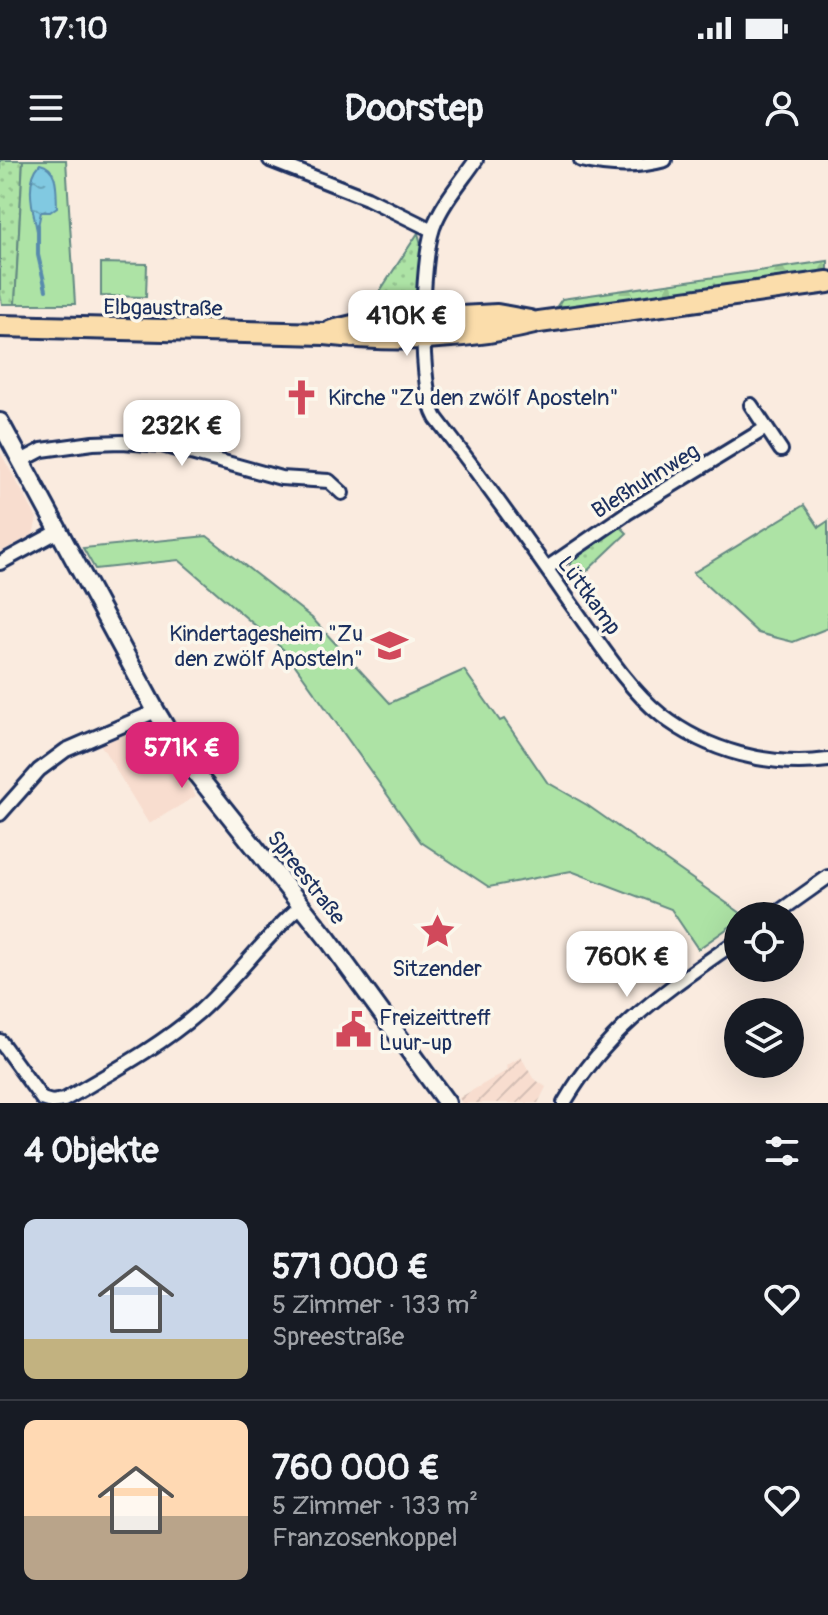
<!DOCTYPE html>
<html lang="de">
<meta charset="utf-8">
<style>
body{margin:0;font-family:Pangolin,sans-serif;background:#20242c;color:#f1f3f6;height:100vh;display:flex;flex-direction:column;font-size:30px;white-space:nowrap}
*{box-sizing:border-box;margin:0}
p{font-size:26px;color:#9ea1a6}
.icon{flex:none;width:44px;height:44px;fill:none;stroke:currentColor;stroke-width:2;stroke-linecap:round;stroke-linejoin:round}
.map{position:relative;height:943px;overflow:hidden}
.panel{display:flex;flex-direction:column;background:#171b24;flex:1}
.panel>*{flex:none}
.tools{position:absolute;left:724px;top:742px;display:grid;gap:16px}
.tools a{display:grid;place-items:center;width:80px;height:80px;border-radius:50%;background:#171b24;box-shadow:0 8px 32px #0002;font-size:40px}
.price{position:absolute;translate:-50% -68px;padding:0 18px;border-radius:16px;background:#fff;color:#222;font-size:26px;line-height:52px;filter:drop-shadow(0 2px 4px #0008)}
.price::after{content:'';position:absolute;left:50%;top:48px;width:24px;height:18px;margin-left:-12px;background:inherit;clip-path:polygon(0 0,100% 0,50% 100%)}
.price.selected{background:#db2777;color:#fff}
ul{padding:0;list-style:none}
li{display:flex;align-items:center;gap:24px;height:200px;padding:0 24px}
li+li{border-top:2px solid #363941}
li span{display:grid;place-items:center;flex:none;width:224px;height:160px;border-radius:12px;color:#555}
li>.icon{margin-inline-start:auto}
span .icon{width:96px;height:96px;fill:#fffc;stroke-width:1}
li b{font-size:34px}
h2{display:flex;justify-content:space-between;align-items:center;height:96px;padding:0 24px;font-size:34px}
.status{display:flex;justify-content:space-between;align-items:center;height:56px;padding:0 40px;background:#171b24;direction:ltr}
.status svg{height:22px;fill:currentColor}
header{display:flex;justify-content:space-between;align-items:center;height:104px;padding:0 24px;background:#171b24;font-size:36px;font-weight:700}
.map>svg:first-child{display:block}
.built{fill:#f8ddcf}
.industrial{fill:url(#industrial-furrows)}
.grass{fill:url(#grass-dots);stroke:#648982;stroke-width:2}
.forest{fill:url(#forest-firs);stroke:#648982;stroke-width:2}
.park{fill:#ade3a5;stroke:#648982;stroke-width:2}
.water{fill:url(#water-ripples);stroke:#588bad;stroke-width:2}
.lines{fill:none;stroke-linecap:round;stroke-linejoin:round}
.stream{stroke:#588bad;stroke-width:4}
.minor-casing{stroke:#1b2f5e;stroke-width:18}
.tertiary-casing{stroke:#1b2f5e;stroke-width:22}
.primary-casing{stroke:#1b2f5e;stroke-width:26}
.minor{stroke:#fbf7ec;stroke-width:12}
.tertiary{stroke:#fbf7ec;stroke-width:16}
.primary{stroke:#fbddab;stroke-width:20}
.labels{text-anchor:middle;stroke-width:7;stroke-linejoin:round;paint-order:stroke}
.street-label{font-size:22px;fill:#1b2f5e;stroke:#fbf7ec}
.poi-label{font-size:22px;fill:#1b2f5e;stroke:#fbf7ec;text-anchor:start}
</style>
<div class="status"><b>17:10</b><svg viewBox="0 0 49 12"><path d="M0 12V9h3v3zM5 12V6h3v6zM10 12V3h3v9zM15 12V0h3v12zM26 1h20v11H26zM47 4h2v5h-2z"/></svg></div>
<header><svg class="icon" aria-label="menu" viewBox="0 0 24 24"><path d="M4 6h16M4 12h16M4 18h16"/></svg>Doorstep<svg class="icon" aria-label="person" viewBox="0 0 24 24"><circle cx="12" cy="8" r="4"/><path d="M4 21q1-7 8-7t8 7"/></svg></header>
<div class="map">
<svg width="828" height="943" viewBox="0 0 828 943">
<defs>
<pattern id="industrial-furrows" width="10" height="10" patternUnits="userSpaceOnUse" patternTransform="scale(2)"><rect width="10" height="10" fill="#f8ddcf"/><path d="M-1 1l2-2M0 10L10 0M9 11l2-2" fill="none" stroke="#d4beb4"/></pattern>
<pattern id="grass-dots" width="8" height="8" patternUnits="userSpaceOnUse" patternTransform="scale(2)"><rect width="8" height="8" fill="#ade3a5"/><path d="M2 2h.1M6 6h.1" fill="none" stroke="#94c390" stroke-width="1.8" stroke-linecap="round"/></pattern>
<pattern id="forest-firs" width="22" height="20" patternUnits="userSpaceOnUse" patternTransform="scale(2)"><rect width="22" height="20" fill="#ade3a5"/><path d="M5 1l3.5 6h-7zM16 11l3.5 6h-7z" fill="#94c390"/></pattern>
<pattern id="water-ripples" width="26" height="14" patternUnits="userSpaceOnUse" patternTransform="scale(2)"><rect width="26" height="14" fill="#81c9e1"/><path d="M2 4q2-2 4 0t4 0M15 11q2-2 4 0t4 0" fill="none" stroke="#69a4ba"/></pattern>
</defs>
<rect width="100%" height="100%" fill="#faebdf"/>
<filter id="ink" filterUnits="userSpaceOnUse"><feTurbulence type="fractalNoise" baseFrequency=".0125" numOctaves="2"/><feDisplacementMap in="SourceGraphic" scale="16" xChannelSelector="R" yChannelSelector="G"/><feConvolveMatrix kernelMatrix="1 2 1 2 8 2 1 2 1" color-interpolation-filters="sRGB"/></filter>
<g filter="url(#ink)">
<g class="built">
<polygon points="0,292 37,358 33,375 0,392"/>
<polygon points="143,568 155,575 196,636 149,664 99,582"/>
</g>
<polygon class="industrial" points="521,897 533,918 546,927 538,943 462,943 459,938 508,910 506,906"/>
<g class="grass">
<polygon points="0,0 23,0 15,144 2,144 0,135"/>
<polygon points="418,73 421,84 417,134 374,140"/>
<polygon points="621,367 627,373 585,413 570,405 573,400"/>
</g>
<polygon class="forest" points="828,101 828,114 616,146 557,146 562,139"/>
<g class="park">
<polygon points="23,0 66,0 75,144 15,144"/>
<polygon points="101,103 147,104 146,137 101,136"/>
<polygon points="804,345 819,367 828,361 828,468 793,482 758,473 693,413"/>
<polygon points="207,376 312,458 390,543 464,510 500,561 504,559 547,622 587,645 745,756 738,756 738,761 698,789 671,749 571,711 489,727 421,682 285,491 179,400 95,409 83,388"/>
</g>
<path class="water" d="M40 4C59 8 56 31 57 47L50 52H41L37 71C33 50 24 21 40 4Z"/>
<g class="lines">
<polyline class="stream" points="38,65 38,95 46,130"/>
<defs>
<g id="minor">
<polyline points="270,0 367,38 432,70"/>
<path d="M476 0C461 22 442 43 433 68 421 104 418 225 436 258 482 318 526 379 569 441 596 478 626 527 661 555 707 591 770 608 828 600"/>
<path d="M581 0C610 7 636 8 665 0"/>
<polyline points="751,245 781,290"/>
<polyline points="21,301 42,290 93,283 122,282 162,285 281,318 329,321 342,333"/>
<polyline points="0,403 59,371"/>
<polyline points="547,408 627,353 766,268"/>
<polyline points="0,654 39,610 66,590 156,551"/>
<polyline points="773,756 828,717"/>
<path d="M0 881 42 939 52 942 64 940C110 913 159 887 199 852 236 819 264 777 302 745"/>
<path d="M564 943C610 865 666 831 738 780"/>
</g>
<polyline id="tertiary" points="0,262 156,551 186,601 327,778 447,943"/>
<g id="primary">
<path d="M0 166 325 174C395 182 470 179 539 162L828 122"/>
<polyline points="332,171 370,162 497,155 530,161"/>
</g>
</defs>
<use href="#minor" class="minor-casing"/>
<use href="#tertiary" class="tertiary-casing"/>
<use href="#primary" class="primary-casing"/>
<use href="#minor" class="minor"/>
<use href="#tertiary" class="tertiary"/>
<use href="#primary" class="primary"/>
</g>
</g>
<defs>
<symbol id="church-bare" viewBox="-9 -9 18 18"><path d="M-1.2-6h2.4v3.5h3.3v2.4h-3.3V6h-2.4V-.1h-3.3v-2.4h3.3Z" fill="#d1495b" stroke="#fbf7ec" stroke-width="2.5" paint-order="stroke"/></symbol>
<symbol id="school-bare" viewBox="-9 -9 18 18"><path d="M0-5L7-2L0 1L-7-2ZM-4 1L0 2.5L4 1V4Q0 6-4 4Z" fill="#d1495b" stroke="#fbf7ec" stroke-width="2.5" paint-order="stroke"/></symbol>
<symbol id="sight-bare" viewBox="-9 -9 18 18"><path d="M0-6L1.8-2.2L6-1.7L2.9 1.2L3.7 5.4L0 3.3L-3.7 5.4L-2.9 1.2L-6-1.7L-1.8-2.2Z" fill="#d1495b" stroke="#fbf7ec" stroke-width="2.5" paint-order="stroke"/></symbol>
<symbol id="civic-bare" viewBox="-9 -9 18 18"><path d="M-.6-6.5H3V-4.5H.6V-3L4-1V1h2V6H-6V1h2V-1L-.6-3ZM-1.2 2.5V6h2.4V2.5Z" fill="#d1495b" stroke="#fbf7ec" stroke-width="2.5" paint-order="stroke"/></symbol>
</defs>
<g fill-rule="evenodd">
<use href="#church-bare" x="276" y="212" width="51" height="51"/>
<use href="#school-bare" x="364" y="460" width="51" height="51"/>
<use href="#sight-bare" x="412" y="746" width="51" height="51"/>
<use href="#civic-bare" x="328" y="844" width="51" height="51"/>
</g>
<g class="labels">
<g class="street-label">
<text transform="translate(163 147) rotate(1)" y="8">Elbgaustraße</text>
<text transform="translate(645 320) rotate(-32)" y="8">Bleßhuhnweg</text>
<text transform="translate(590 435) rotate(54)" y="8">Lüttkamp</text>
<text transform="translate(307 717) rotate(52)" y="8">Spreestraße</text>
</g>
<g class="poi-label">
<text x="328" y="245">Kirche "Zu den zwölf Aposteln"</text>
<text x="363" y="481" text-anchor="end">Kindertagesheim "Zu<tspan x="363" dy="25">den zwölf Aposteln"</tspan></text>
<text x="437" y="816" text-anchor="middle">Sitzender</text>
<text x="379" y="865">Freizeittreff<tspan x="379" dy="25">Luur-up</tspan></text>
</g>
</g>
</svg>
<div class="tools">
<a><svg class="icon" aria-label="locate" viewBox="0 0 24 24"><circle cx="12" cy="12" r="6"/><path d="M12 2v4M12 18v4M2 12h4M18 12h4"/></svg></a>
<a><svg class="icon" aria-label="layers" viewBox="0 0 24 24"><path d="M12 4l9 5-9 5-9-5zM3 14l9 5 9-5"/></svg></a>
</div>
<b class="price" style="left:407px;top:198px">410K €</b>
<b class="price" style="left:182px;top:308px">232K €</b>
<b class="price selected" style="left:182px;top:630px">571K €</b>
<b class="price" style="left:627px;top:839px">760K €</b>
</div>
<section class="panel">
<h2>4 Objekte<svg class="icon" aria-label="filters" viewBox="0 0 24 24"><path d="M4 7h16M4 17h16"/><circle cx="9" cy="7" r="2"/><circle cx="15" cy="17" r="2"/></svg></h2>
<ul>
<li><span style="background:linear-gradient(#c9d6e8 75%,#c2b280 0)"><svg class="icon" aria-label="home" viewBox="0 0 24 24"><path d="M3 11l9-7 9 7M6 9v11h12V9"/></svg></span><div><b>571 000 €</b><p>5 Zimmer · 133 m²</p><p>Spreestraße</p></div><svg class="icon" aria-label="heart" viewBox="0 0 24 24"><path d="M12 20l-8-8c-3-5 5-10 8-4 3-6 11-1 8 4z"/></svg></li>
<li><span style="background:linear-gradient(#ffd9b3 60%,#b9a48a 0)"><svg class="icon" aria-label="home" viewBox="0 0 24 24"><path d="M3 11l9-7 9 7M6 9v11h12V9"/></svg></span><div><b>760 000 €</b><p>5 Zimmer · 133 m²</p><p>Franzosenkoppel</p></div><svg class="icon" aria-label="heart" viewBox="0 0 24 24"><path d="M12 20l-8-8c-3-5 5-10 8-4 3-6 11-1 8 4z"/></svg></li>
</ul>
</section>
